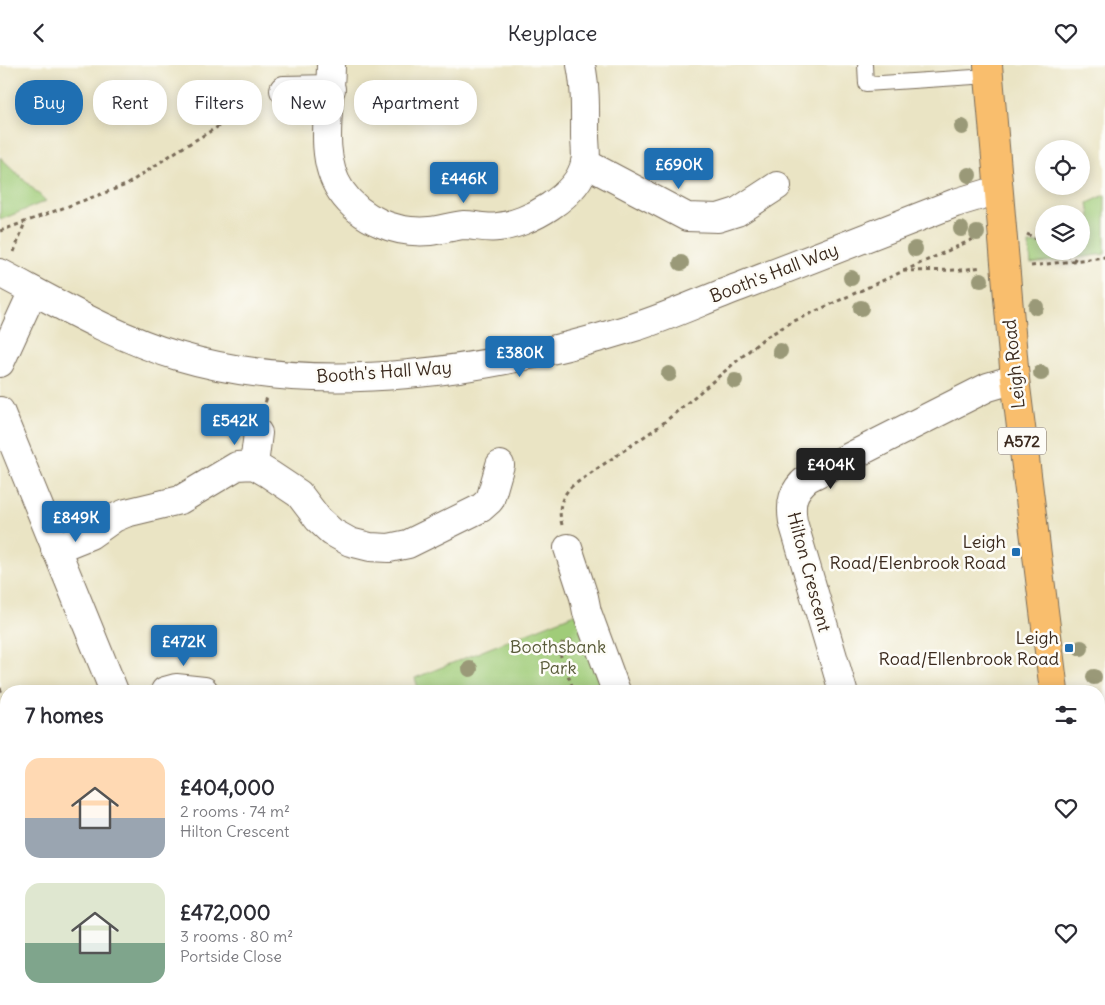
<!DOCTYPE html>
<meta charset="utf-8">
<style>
body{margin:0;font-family:Delius,sans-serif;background:#f2f2f3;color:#2b2b33;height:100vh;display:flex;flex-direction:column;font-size:19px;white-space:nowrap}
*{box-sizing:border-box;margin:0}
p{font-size:16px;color:#7c7c81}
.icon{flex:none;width:28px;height:28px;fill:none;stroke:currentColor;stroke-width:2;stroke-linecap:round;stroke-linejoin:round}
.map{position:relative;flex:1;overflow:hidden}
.sheet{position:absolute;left:0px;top:620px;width:1105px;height:320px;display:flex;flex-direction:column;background:#fff;border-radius:20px 20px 0 0;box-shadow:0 2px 12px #0003}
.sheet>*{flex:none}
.guide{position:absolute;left:15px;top:15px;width:500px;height:45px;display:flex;gap:10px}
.tools{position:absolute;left:1035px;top:75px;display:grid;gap:10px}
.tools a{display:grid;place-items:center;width:55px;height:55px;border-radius:50%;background:#fff;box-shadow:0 2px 12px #0003;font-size:25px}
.price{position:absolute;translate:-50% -42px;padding:0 11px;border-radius:5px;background:#1f6fb2;color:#fff;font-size:16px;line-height:32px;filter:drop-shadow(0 1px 2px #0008)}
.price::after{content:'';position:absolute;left:50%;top:30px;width:15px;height:11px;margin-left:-8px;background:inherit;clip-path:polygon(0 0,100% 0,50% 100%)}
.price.active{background:#222;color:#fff}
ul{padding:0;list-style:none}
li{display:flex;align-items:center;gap:15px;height:125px;padding:0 25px}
li span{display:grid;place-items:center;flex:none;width:140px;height:100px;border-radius:15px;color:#555}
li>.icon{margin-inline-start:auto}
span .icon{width:60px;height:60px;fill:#fffc;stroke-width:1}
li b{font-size:21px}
h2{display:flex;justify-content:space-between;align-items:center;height:60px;padding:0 25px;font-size:21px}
.pill{padding:0 18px;border-radius:20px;background:#fff;box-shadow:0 2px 12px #0003;font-size:18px;line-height:45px}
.pill.active{background:#1f6fb2;color:#fff}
header{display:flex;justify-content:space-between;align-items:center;height:65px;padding:0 25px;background:#fff;font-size:22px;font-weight:600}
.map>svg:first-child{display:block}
.green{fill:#a0cc79;stroke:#6e7b4c}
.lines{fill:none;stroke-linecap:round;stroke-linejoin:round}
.service-casing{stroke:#786b58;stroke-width:16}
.minor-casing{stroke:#786b58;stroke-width:30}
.tertiary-casing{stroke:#786b58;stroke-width:30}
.primary-casing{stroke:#786b58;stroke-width:30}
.path{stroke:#786b58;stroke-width:3;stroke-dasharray:4 4;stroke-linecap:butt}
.service{stroke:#fff;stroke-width:14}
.minor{stroke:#fff;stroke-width:28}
.tertiary{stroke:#fff;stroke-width:28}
.primary{stroke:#f9be6d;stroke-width:28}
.tree{fill:#9a9978}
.poi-dot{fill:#1f6fb2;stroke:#fdfcf7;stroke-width:2}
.labels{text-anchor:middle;stroke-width:5;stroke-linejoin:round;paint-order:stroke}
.shield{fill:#fdfcf7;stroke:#75695f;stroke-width:1}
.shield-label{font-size:16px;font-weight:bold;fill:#3b2a1e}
.street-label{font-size:18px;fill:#3b2a1e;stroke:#fdfcf7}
.poi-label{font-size:18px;fill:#3b2a1e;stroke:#fdfcf7;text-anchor:end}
.park-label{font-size:18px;fill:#595b39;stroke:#fdfcf7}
</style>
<header><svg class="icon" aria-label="back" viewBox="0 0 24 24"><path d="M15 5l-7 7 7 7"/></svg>Keyplace<svg class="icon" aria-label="heart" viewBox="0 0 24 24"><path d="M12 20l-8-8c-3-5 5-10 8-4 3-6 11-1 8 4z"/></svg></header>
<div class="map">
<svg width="1105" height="940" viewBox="0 0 1105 940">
<rect width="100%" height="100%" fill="#fdfcf7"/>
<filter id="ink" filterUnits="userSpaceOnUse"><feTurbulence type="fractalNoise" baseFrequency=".02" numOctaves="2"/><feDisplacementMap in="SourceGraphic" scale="10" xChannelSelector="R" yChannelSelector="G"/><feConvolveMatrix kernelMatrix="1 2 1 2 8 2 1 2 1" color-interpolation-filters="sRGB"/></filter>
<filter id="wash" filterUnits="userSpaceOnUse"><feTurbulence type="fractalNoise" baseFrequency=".0096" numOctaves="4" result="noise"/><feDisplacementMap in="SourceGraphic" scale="20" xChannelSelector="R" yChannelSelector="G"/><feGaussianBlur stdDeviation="1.12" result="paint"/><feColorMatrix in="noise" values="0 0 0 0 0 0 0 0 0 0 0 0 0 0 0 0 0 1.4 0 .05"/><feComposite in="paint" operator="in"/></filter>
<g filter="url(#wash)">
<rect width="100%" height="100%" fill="#eae4c4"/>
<g class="green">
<polygon points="0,92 46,136 0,155"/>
<polygon points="1105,130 1105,189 1077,193 1064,186 1081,186 1081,172 1093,170 1088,138"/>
<polygon points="1041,178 1044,180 1044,186 1056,186 1070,194 1031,199 1029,179"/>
<polygon points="577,548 606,626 419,626 415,613"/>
<polygon points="6,779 6,934 182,934 183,940 0,940 0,784"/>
<polygon points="521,934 720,934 722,940 523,940"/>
</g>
</g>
<g filter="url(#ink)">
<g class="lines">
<defs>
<g id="service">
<polyline points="865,0 866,19 989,11"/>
<polyline points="0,698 6,695"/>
</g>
<g id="minor">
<path d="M331 0C331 39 317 91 341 126 361 155 396 169 430 166 441 165 452 161 464 160 475 160 487 164 498 162 528 159 578 131 585 98 587 90 585 80 585 71 585 47 586 24 581 0"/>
<polyline points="284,25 331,24"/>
<polyline points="585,98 687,152 718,153 737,147 777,121"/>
<path d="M0 208C57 238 116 273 178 291 322 334 494 306 635 262 670 251 704 235 739 222 811 194 883 166 955 138L998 125"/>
<polyline points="0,298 33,226"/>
<polyline points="0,346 114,626"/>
<polyline points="254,400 258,368"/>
<polyline points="568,483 584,532 587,547 616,626"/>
<polyline points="55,484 90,470 114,453 126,448 180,435 237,401 254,400 269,409 299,429 318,454 332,467 350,477 370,482 389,483 408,479 481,443 490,435 500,400"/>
<polyline points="165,626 176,623 204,626"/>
<path d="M843 626 793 457C790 438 792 426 808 413L988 322 1015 314"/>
<polyline points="346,934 347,940"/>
<polyline points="729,934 731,940"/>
<polyline points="1017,940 1035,934"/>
</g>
<g id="tertiary">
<polyline points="1099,730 1105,732"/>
<polyline points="1099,831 1105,827"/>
</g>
<g id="primary">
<polyline points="988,0 1015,314 1054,626"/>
<polyline points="1092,934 1092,940"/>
</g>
</defs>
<use href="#service" class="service-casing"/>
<use href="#minor" class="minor-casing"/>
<use href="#tertiary" class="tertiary-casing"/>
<use href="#primary" class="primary-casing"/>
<g class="path">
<polyline points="0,166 126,120 177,86 263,35"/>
<polyline points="1027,169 1044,178"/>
<polyline points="1059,186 1076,195"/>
<polyline points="14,187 25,157"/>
<polyline points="1031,201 1105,192"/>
<polyline points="903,206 961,205 982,202"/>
<polyline points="263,345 267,332"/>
<path d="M562 460C558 444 560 433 572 421L661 360 763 274 792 257 978 172"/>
<polyline points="572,575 557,581 574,626"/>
<polyline points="0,623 6,638"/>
<polyline points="0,745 6,742"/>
<polyline points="687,934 690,940"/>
</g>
<use href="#service" class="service"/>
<use href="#minor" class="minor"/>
<use href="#tertiary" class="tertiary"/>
<use href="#primary" class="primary"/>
</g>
<g class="tree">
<circle cx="962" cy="62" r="8"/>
<circle cx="969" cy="110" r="8"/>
<circle cx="961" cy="164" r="8"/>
<circle cx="977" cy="168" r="8"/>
<circle cx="915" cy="184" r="8"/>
<circle cx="681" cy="198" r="8"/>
<circle cx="851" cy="213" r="8"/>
<circle cx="981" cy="215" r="8"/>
<circle cx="1036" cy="242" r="8"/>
<circle cx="861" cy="243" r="8"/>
<circle cx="780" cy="286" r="8"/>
<circle cx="1041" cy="308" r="8"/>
<circle cx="669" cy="309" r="8"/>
<circle cx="735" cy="316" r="8"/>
<circle cx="1081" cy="583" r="8"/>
<circle cx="470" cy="604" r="8"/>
<circle cx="1094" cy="612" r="8"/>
</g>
</g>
<g class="poi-dot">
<rect x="1011" y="482" width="10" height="10" rx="2.5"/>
<rect x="1064" y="578" width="10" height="10" rx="2.5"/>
</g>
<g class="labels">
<rect class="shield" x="998" y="362.5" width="48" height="27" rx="4"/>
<g class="shield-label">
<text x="1022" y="382">A572</text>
</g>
<g class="street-label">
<text transform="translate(774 208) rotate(-21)" y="6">Booth's Hall Way</text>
<text transform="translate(1014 299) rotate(-96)" y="6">Leigh Road</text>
<text transform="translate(384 307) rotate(-4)" y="6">Booth's Hall Way</text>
<text transform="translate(809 507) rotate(75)" y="6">Hilton Crescent</text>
</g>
<g class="poi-label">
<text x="1006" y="483">Leigh<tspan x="1006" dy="21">Road/Elenbrook Road</tspan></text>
<text x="1059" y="579">Leigh<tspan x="1059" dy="21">Road/Ellenbrook Road</tspan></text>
</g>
<g class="park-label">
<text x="558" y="588">Boothsbank<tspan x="558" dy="21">Park</tspan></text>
</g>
</g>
</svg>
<div class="tools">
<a><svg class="icon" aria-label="locate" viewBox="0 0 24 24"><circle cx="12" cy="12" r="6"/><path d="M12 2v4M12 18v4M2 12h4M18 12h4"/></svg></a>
<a><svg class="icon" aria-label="layers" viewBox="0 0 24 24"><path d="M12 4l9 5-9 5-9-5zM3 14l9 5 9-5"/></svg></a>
</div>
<b class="price" style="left:679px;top:125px">£690K</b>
<b class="price" style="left:464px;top:139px">£446K</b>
<b class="price" style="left:520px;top:313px">£380K</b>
<b class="price" style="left:235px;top:381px">£542K</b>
<b class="price active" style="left:831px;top:425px">£404K</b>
<b class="price" style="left:76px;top:478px">£849K</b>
<b class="price" style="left:184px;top:602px">£472K</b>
<div class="guide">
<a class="pill active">Buy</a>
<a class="pill">Rent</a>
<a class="pill">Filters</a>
<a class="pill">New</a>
<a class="pill">Apartment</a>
</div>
<section class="sheet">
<h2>7 homes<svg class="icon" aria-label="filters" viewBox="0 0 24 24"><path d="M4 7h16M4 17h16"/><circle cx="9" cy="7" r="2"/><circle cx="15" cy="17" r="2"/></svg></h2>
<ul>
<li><span style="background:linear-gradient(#ffd9b3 60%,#9aa5b1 0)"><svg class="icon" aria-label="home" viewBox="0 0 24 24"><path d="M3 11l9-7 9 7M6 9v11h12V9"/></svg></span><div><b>£404,000</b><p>2 rooms · 74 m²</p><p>Hilton Crescent</p></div><svg class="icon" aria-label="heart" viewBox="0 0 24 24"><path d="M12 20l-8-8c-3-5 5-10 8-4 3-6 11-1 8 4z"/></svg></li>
<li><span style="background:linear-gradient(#dfe7d0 60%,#7fa58c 0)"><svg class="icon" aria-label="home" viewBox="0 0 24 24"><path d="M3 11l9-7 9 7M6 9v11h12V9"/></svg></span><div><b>£472,000</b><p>3 rooms · 80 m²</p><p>Portside Close</p></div><svg class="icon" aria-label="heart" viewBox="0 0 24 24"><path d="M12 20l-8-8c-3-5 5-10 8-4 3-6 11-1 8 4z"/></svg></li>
</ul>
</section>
</div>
